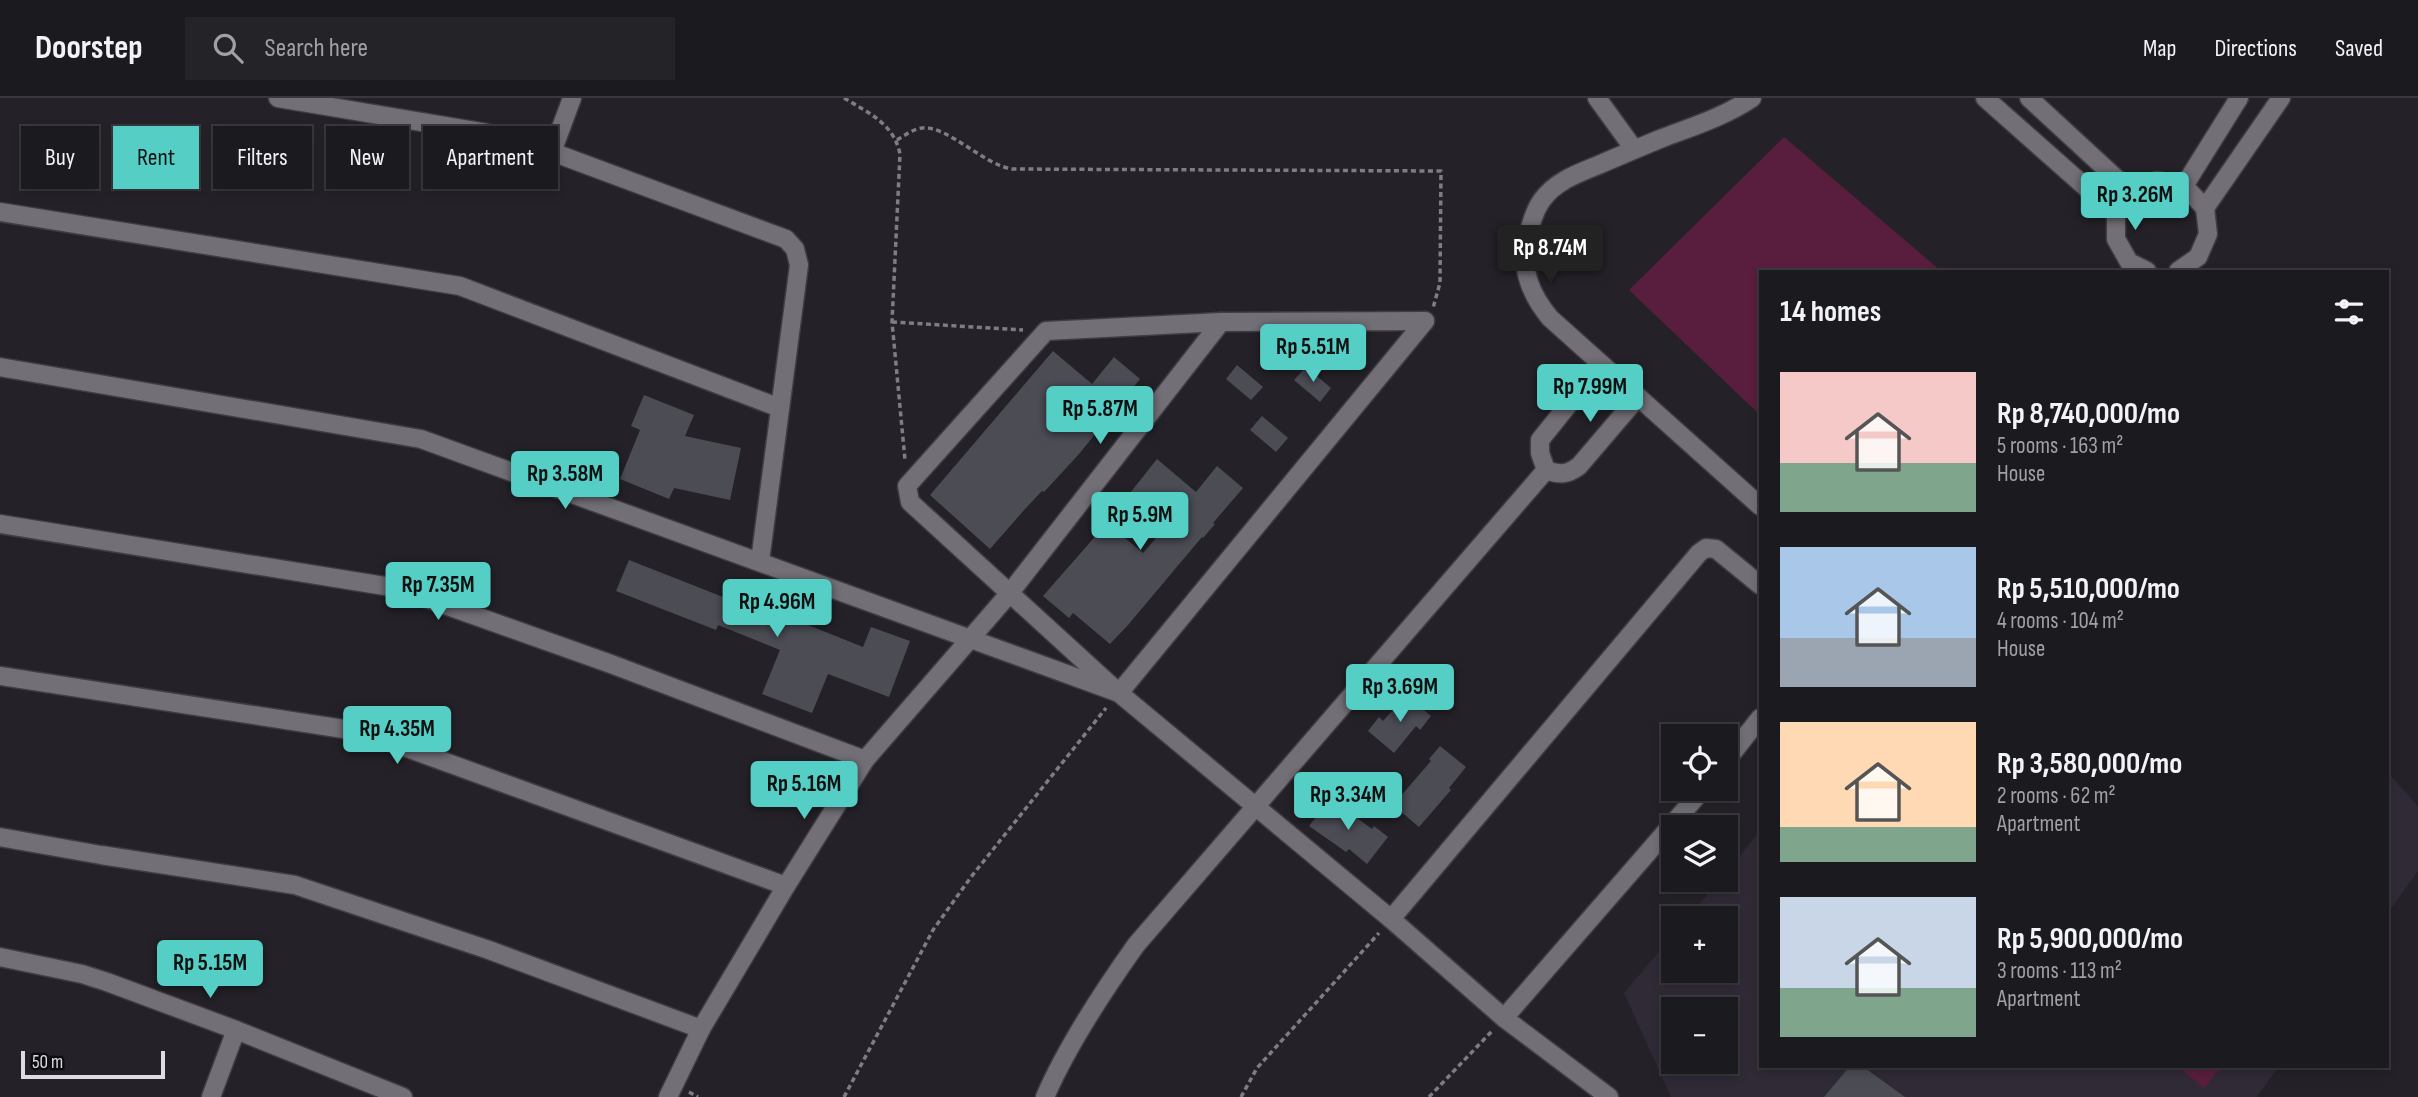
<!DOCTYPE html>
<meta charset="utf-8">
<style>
body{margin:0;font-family:"Sofia Sans Condensed",sans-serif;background:#242327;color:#f1f3f6;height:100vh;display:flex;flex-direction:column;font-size:26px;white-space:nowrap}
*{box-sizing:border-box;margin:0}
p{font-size:23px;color:#a0a1a4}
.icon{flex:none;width:38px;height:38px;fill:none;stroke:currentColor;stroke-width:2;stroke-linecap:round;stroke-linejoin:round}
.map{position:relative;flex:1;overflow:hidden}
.panel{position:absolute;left:1759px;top:172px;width:630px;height:798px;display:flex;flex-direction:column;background:#1b1a1e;border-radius:0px;box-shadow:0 4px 10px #0003,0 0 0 2px #39383c}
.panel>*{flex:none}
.hud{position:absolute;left:21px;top:28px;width:665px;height:63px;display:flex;gap:14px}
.fabs{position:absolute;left:1661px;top:626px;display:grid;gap:14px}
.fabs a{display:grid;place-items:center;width:77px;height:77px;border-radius:0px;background:#1b1a1e;box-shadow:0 4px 10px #0003,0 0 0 2px #39383c;font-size:35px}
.scale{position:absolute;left:21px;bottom:18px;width:144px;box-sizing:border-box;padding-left:7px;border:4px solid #dedce1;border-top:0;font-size:19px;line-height:24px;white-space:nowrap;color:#dedce1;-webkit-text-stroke:5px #0d0c0e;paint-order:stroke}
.price{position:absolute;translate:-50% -60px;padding:0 16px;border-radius:7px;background:#55cec5;color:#111;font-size:23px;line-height:46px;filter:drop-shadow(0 2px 4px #0008)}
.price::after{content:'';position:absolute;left:50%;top:42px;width:21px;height:16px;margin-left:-10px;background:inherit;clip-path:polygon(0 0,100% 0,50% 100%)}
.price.active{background:#222;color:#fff}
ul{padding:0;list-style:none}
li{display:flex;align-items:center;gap:21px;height:175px;padding:0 21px}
li span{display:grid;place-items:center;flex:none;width:196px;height:140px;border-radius:0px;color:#555}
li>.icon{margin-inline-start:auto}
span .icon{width:84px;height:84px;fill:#fffc;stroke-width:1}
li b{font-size:30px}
h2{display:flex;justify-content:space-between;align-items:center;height:84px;padding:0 21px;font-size:30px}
.chip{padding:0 24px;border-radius:0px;background:#1b1a1e;box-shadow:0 4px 10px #0003,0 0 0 2px #39383c;font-size:24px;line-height:63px}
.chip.active{background:#55cec5;color:#111}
header{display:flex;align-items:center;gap:42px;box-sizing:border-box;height:98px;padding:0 35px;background:#1b1a1e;border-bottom:2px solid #39383c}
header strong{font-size:33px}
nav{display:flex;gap:38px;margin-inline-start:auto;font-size:24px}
.search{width:490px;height:63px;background:#242327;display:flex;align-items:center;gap:18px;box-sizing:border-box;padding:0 24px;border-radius:0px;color:#a0a1a4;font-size:26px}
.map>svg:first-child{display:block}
.built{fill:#2f2a36;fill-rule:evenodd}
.green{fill:#591e3d}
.building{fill:#4b4c54}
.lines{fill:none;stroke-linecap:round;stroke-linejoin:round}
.minor-casing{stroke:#3f3d43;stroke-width:21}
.path{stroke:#7f7d83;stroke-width:3.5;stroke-dasharray:5 3.5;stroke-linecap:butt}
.minor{stroke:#726f77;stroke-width:18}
</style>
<header>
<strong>Doorstep</strong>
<div class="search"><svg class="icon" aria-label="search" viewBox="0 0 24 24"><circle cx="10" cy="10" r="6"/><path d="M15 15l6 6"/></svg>Search here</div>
<nav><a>Map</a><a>Directions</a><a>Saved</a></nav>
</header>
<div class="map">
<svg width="2418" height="999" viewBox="0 0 2418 999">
<rect width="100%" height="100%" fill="#242228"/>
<g class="built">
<polygon points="2387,674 2418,708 2418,773 2387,816"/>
<path d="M1760 733V968H2279L2257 999H1671L1624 895 1673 837V873H1726V821H1687L1719 782H1726V775ZM1673 912H1726V964H1673Z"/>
</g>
<g class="green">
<polygon points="1784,39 1941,173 1760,173 1760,317 1629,192"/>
<polygon points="2177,968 2222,968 2204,990"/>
</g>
<g class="building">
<polygon points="1053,253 1092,286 1114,259 1140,281 1079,356 1044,394 1042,393 1025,411 990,451 930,397"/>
<polygon points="1237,267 1263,289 1251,302 1226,281"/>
<polygon points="1306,269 1331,290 1320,304 1294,282"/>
<polygon points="644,297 694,317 685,338 741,350 730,402 674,390 669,401 620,381 640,332 631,328"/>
<polygon points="1262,318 1288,340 1276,354 1250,332"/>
<polygon points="1157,361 1196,394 1217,368 1243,390 1213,425 1215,426 1203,440 1202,439 1128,527 1110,546 1073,515 1069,520 1043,498 1107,425 1143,455 1168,426 1130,395"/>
<polygon points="629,462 746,508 748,503 863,549 871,529 910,543 889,599 828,576 812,615 762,596 780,552 718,527 716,532 616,493"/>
<polygon points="1406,597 1431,618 1420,632 1416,628 1394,655 1368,633 1379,619 1383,623"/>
<polygon points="1440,648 1466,669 1449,690 1451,692 1419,729 1393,707 1431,663 1429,661"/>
<polygon points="1329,702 1352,719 1353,717 1372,731 1374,728 1388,739 1367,766 1349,751 1346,754 1309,728"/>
<polygon points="1850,968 1862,968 1905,999 1824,999"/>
</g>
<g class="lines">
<defs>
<g id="minor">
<polyline points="278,0 487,35 552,54 786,141 795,151 799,167 760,463"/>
<polyline points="1597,0 1634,51"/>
<path d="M1752 0C1724 19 1691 29 1660 41 1638 50 1617 59 1596 68 1576 76 1555 84 1542 102 1534 113 1530 128 1527 142 1520 172 1531 197 1550 220L1760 408"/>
<polyline points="1985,0 2116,116"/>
<polyline points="2029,0 2131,94"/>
<polyline points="552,54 572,0"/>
<polyline points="2184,88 2239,0"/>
<polyline points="2205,110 2281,0"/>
<polyline points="0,114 460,188 780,310"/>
<polyline points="2147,173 2129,164 2116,141 2116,116 2131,94 2157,83 2184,88 2205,110 2208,136 2198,159 2178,173"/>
<polyline points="1425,223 1221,224 1046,233 907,388 910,404 1119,595 1391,821 1504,920 1609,999"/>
<polyline points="0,269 421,341 1119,595 1425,223"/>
<polyline points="1546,372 1540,355 1540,342 1601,266"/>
<path d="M1546 372C1559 377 1567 377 1579 368L1638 299"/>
<polyline points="0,426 397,490 611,566 865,662"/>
<polyline points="0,578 363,634 786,788"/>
<polyline points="1726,663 1760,620"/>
<polyline points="0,739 101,757 295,787 489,852 701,931"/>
<polyline points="1391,821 1699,455 1706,450 1716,451 1760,487"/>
<polyline points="0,859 82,876 107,884 236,932 403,999"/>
<polyline points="1504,920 1703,691"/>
<polyline points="211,999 236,932"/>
<polyline points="668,999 701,931 786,788 865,662 1009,496 1221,224"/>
<path d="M1045 999C1067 948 1104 892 1136 847L1546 372"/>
</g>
</defs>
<use href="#minor" class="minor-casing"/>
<g class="path">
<path d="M844 0C869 15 894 26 900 56L892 224 905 362"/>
<path d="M897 42C905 37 913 31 922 30 947 27 984 67 1012 71L1441 73 1440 185 1433 210"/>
<polyline points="892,224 1023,232"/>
<polyline points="689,994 698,999"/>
<polyline points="844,999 933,832 971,779 1106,610"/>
<polyline points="1241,999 1257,970 1379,835"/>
<polyline points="1429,999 1493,932"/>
</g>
<use href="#minor" class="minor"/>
</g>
</svg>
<div class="fabs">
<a><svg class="icon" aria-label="locate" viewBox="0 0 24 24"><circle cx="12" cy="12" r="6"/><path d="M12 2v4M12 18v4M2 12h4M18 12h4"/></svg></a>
<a><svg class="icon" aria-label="layers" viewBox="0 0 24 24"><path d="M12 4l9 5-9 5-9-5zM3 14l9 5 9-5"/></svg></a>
<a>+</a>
<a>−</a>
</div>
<div class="scale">50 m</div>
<b class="price" style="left:2135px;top:134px">Rp 3.26M</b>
<b class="price active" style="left:1550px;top:187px">Rp 8.74M</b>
<b class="price" style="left:1313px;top:286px">Rp 5.51M</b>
<b class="price" style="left:1590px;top:326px">Rp 7.99M</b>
<b class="price" style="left:1100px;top:348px">Rp 5.87M</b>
<b class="price" style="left:565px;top:413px">Rp 3.58M</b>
<b class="price" style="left:1140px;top:454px">Rp 5.9M</b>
<b class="price" style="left:438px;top:524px">Rp 7.35M</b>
<b class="price" style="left:777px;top:541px">Rp 4.96M</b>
<b class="price" style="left:1400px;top:626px">Rp 3.69M</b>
<b class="price" style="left:397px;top:668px">Rp 4.35M</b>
<b class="price" style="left:804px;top:723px">Rp 5.16M</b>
<b class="price" style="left:1348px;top:734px">Rp 3.34M</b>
<b class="price" style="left:210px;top:902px">Rp 5.15M</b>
<div class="hud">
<a class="chip">Buy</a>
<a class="chip active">Rent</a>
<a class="chip">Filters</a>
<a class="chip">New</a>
<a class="chip">Apartment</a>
</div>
<section class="panel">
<h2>14 homes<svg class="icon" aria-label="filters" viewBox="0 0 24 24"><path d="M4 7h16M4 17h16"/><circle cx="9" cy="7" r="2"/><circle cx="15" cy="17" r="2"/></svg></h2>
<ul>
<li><span style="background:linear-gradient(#f6c9c9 65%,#7fa58c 0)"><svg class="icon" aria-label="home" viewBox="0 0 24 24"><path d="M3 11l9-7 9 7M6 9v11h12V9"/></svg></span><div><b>Rp 8,740,000/mo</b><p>5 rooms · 163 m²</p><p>House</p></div></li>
<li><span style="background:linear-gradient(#a9c7e8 65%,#9aa5b1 0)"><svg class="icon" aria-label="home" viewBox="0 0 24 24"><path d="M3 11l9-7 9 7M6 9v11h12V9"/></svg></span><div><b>Rp 5,510,000/mo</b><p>4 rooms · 104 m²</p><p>House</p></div></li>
<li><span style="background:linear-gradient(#ffd9b3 75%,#7fa58c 0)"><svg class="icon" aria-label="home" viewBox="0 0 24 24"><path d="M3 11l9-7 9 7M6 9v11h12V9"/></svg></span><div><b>Rp 3,580,000/mo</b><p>2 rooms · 62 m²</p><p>Apartment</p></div></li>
<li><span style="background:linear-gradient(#c9d6e8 65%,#7fa58c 0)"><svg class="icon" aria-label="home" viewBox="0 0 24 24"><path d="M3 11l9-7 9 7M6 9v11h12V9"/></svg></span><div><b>Rp 5,900,000/mo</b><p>3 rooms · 113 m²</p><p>Apartment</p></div></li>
</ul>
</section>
</div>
